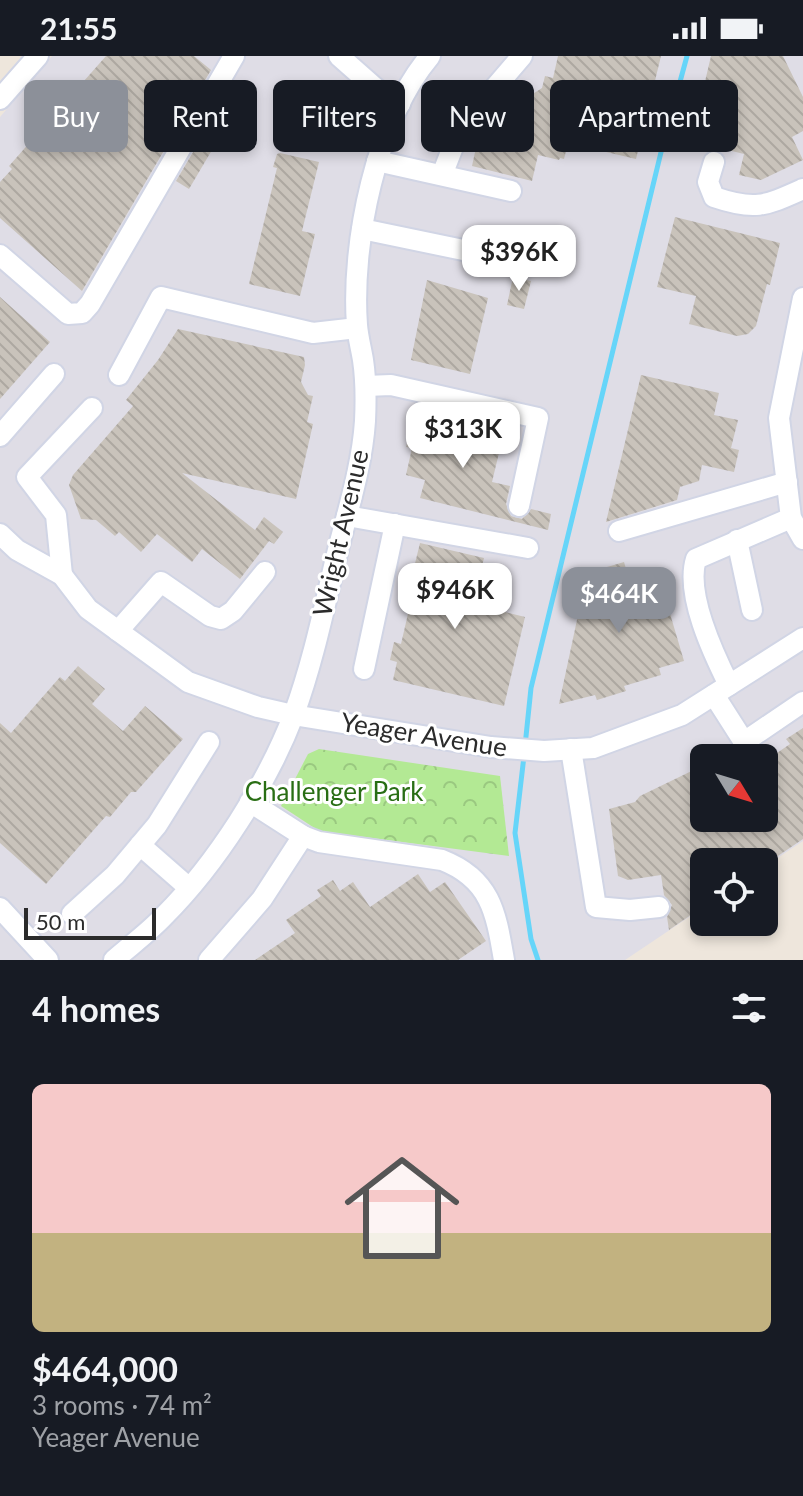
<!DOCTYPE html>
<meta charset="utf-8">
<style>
body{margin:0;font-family:Lato,sans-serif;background:#242831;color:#f1f3f6;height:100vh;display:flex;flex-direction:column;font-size:30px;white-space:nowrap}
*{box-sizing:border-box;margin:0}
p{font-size:26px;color:#9ea1a6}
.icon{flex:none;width:44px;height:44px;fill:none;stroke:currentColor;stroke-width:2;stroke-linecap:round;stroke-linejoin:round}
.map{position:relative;height:904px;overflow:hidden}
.details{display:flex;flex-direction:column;background:#171b24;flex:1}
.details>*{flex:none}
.guide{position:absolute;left:24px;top:24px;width:756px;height:72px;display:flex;gap:16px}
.needle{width:52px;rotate:128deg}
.tools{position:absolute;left:690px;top:688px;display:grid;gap:16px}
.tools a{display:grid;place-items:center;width:88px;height:88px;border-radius:12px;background:#171b24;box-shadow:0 4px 12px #0003;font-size:40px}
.scale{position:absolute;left:24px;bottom:20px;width:132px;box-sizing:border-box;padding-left:8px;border:4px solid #2b2b2b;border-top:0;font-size:22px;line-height:28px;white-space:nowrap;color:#2b2b2b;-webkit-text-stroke:6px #fff;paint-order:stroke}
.price{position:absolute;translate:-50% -68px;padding:0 18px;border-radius:16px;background:#fff;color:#222;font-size:26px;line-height:52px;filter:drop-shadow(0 2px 4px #0008)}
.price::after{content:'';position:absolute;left:50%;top:48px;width:24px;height:18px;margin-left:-12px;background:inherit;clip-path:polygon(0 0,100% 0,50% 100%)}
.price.active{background:#8c9099;color:#fff}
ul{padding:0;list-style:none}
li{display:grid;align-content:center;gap:16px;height:424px;padding:0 32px}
li span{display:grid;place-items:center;height:248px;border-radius:12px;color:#555}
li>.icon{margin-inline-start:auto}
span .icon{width:144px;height:144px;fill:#fffc;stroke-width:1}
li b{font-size:34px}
h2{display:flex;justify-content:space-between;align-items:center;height:96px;padding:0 32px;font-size:34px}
.tag{padding:0 28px;border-radius:12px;background:#171b24;box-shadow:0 4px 12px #0003;font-size:28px;line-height:72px}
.tag.active{background:#8c9099;color:#fff}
.status{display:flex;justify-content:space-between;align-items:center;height:56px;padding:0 40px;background:#171b24;direction:ltr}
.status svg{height:22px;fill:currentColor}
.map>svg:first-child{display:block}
.industrial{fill:#dfdde6;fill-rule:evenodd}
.park{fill:url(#park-crowns)}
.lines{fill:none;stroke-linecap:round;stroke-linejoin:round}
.stream{stroke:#66d5f9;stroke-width:5}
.building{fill:url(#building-back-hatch)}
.minor-casing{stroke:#d1d5e5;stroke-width:24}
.minor{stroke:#fff;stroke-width:20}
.labels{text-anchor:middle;stroke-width:6;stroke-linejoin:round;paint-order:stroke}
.street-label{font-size:26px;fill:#2b2b2b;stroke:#fff}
.park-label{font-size:26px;fill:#296e14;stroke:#fff}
</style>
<div class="status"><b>21:55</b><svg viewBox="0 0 49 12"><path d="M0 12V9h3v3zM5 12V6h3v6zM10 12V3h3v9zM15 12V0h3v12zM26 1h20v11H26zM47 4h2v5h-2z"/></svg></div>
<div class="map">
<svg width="803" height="904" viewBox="0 0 803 904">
<defs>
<pattern id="park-crowns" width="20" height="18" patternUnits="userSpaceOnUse" patternTransform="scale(2)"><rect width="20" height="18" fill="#b3e994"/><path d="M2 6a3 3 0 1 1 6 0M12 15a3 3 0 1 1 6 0" fill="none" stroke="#9ac880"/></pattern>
<pattern id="building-back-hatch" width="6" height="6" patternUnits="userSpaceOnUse" patternTransform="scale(2)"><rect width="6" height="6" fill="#c9c3bb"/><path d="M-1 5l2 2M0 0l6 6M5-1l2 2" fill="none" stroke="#ada8a1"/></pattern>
</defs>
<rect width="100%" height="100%" fill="#eee6dc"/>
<path class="industrial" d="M52 0H803V785L764 811V806H704V851L625 904H0V61ZM704 702H764V762H704Z"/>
<polygon class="park" points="319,693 500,720 509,800 319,775 281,750 308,698"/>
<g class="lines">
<g class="stream">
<polyline points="525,690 531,632 663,88 687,0"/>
<polyline points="524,700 515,777 531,883 538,904"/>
</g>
</g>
<g class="building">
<polygon points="106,0 194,0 211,14 82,235 0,162 0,126 12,113 9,110"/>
<polygon points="558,0 661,0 636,103 568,87 564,103 560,102 559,104 538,99 532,125 472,110 479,78 487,71 491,61 501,54 503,45 516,45 517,39 528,41 542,32 545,20 553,22"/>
<polygon points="711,0 783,0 803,41 803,75 792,81 803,104 761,124 739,119 744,98 691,85"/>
<polygon points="219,52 232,60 189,133 176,125"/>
<polygon points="280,97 319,106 302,175 315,178 300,240 249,228 277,112 273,111 277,98"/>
<polygon points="675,161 780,187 770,229 767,228 756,270 748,278 737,280 689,268 696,240 657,231"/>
<polygon points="513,221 531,225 524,253 507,249"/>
<polygon points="427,224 488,242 470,318 411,304"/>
<polygon points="0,241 50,286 0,343"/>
<polygon points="178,273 304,301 305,309 301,326 308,339 313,340 307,366 313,368 296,443 182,417 255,474 264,461 283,476 274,488 269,485 240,523 202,493 192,506 157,478 141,496 119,476 115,480 96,464 81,463 69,429 73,419 133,350 126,344 158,304"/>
<polygon points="641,319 719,337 714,359 738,364 731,392 739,394 734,416 702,409 699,425 680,431 677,444 606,466"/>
<polygon points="440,361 504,376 492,426 510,430 506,448 511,460 522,463 531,453 551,458 548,474 420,442 425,424 406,419 412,392 406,391 412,368 437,374"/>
<polygon points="420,487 484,502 473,548 525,561 504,650 393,624 397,606 390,604 394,586 401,588 410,549 405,548"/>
<polygon points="624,506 630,526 658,517 684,605 659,612 661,619 624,630 626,635 597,644 595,639 559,648 587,517"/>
<polygon points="78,610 105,633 92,648 123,675 145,650 183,683 136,736 131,736 110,761 106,760 46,828 0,787 0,667 11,677 60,621 65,625"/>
<polygon points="803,672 803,783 769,806 704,806 704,850 669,874 667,861 672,849 664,839 661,819 628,824 618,820 609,753 635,746 640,740 704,709 704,762 764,762 764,706 790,688 786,683"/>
<polygon points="418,818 430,836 445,826 486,885 458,904 255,904 295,877 286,864 321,840 317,834 333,824 340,835 353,826 370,851"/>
</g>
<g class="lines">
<defs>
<g id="minor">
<polyline points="339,0 382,38 400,48"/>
<polyline points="0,43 38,0"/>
<polyline points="377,105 511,135"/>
<path d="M714 106 708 126 714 141C755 155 765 150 803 133"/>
<polyline points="442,119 458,78 467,64 522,0"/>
<polyline points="362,173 497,201"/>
<polyline points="0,199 68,258 82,257 90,248 234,0"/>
<polyline points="803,242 779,362 791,462 803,483"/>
<polyline points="119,319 161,241 313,277 357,272"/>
<polyline points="366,330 391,329 538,362 519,450"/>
<polyline points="0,380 54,318"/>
<polyline points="347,460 528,492"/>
<polyline points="619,475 787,426"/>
<polyline points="0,478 17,494 62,519 88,553 188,626 258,651 293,659 491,691 544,695 593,692 682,659 803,582"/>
<polyline points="737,484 752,554"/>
<polyline points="62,519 56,459 27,421 92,352"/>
<polyline points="118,575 161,526 210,560 221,563 233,555 265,516"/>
<polyline points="364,613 395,468"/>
<path d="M729 629C713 597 685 538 696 503L791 462"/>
<polyline points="714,639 744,686 803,646"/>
<polyline points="571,693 596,851 630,854 659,851"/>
<path d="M250 746 303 780 319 786 442 804C491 823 496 857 504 904"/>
<polyline points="140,789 188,831"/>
<polyline points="0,852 48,904"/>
<polyline points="72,858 115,819 157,769 209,686"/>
<path d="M114 904C131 889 149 876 164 860 217 807 267 728 294 658 312 609 323 557 335 506 346 460 362 412 365 365 366 344 366 324 363 304 361 292 358 281 357 269 351 187 376 64 430 0"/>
<polyline points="209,904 262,843 303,780"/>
</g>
</defs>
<use href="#minor" class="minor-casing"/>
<use href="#minor" class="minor"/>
</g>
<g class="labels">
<g class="street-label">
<text transform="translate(341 477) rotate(-77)" y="9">Wright Avenue</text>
<text transform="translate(424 679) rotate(9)" y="9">Yeager Avenue</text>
</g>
<g class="park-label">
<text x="334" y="745">Challenger Park</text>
</g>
</g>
</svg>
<div class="tools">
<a><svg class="needle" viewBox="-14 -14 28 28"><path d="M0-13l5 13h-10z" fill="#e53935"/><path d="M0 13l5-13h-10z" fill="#9ea1a6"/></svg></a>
<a><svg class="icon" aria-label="locate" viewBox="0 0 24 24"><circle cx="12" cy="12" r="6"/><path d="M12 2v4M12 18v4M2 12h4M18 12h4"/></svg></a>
</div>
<div class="scale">50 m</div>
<b class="price" style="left:519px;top:237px">$396K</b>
<b class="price" style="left:463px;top:414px">$313K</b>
<b class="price" style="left:455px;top:575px">$946K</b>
<b class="price active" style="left:619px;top:579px">$464K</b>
<div class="guide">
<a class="tag active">Buy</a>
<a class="tag">Rent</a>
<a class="tag">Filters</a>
<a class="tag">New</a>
<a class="tag">Apartment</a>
</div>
</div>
<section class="details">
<h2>4 homes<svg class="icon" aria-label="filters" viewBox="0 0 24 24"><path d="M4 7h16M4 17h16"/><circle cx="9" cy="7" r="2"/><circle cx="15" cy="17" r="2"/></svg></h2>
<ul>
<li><span style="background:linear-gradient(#f6c9c9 60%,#c2b280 0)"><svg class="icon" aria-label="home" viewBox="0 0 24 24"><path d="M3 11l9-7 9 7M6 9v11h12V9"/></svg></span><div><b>$464,000</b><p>3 rooms · 74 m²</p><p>Yeager Avenue</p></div></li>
</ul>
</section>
